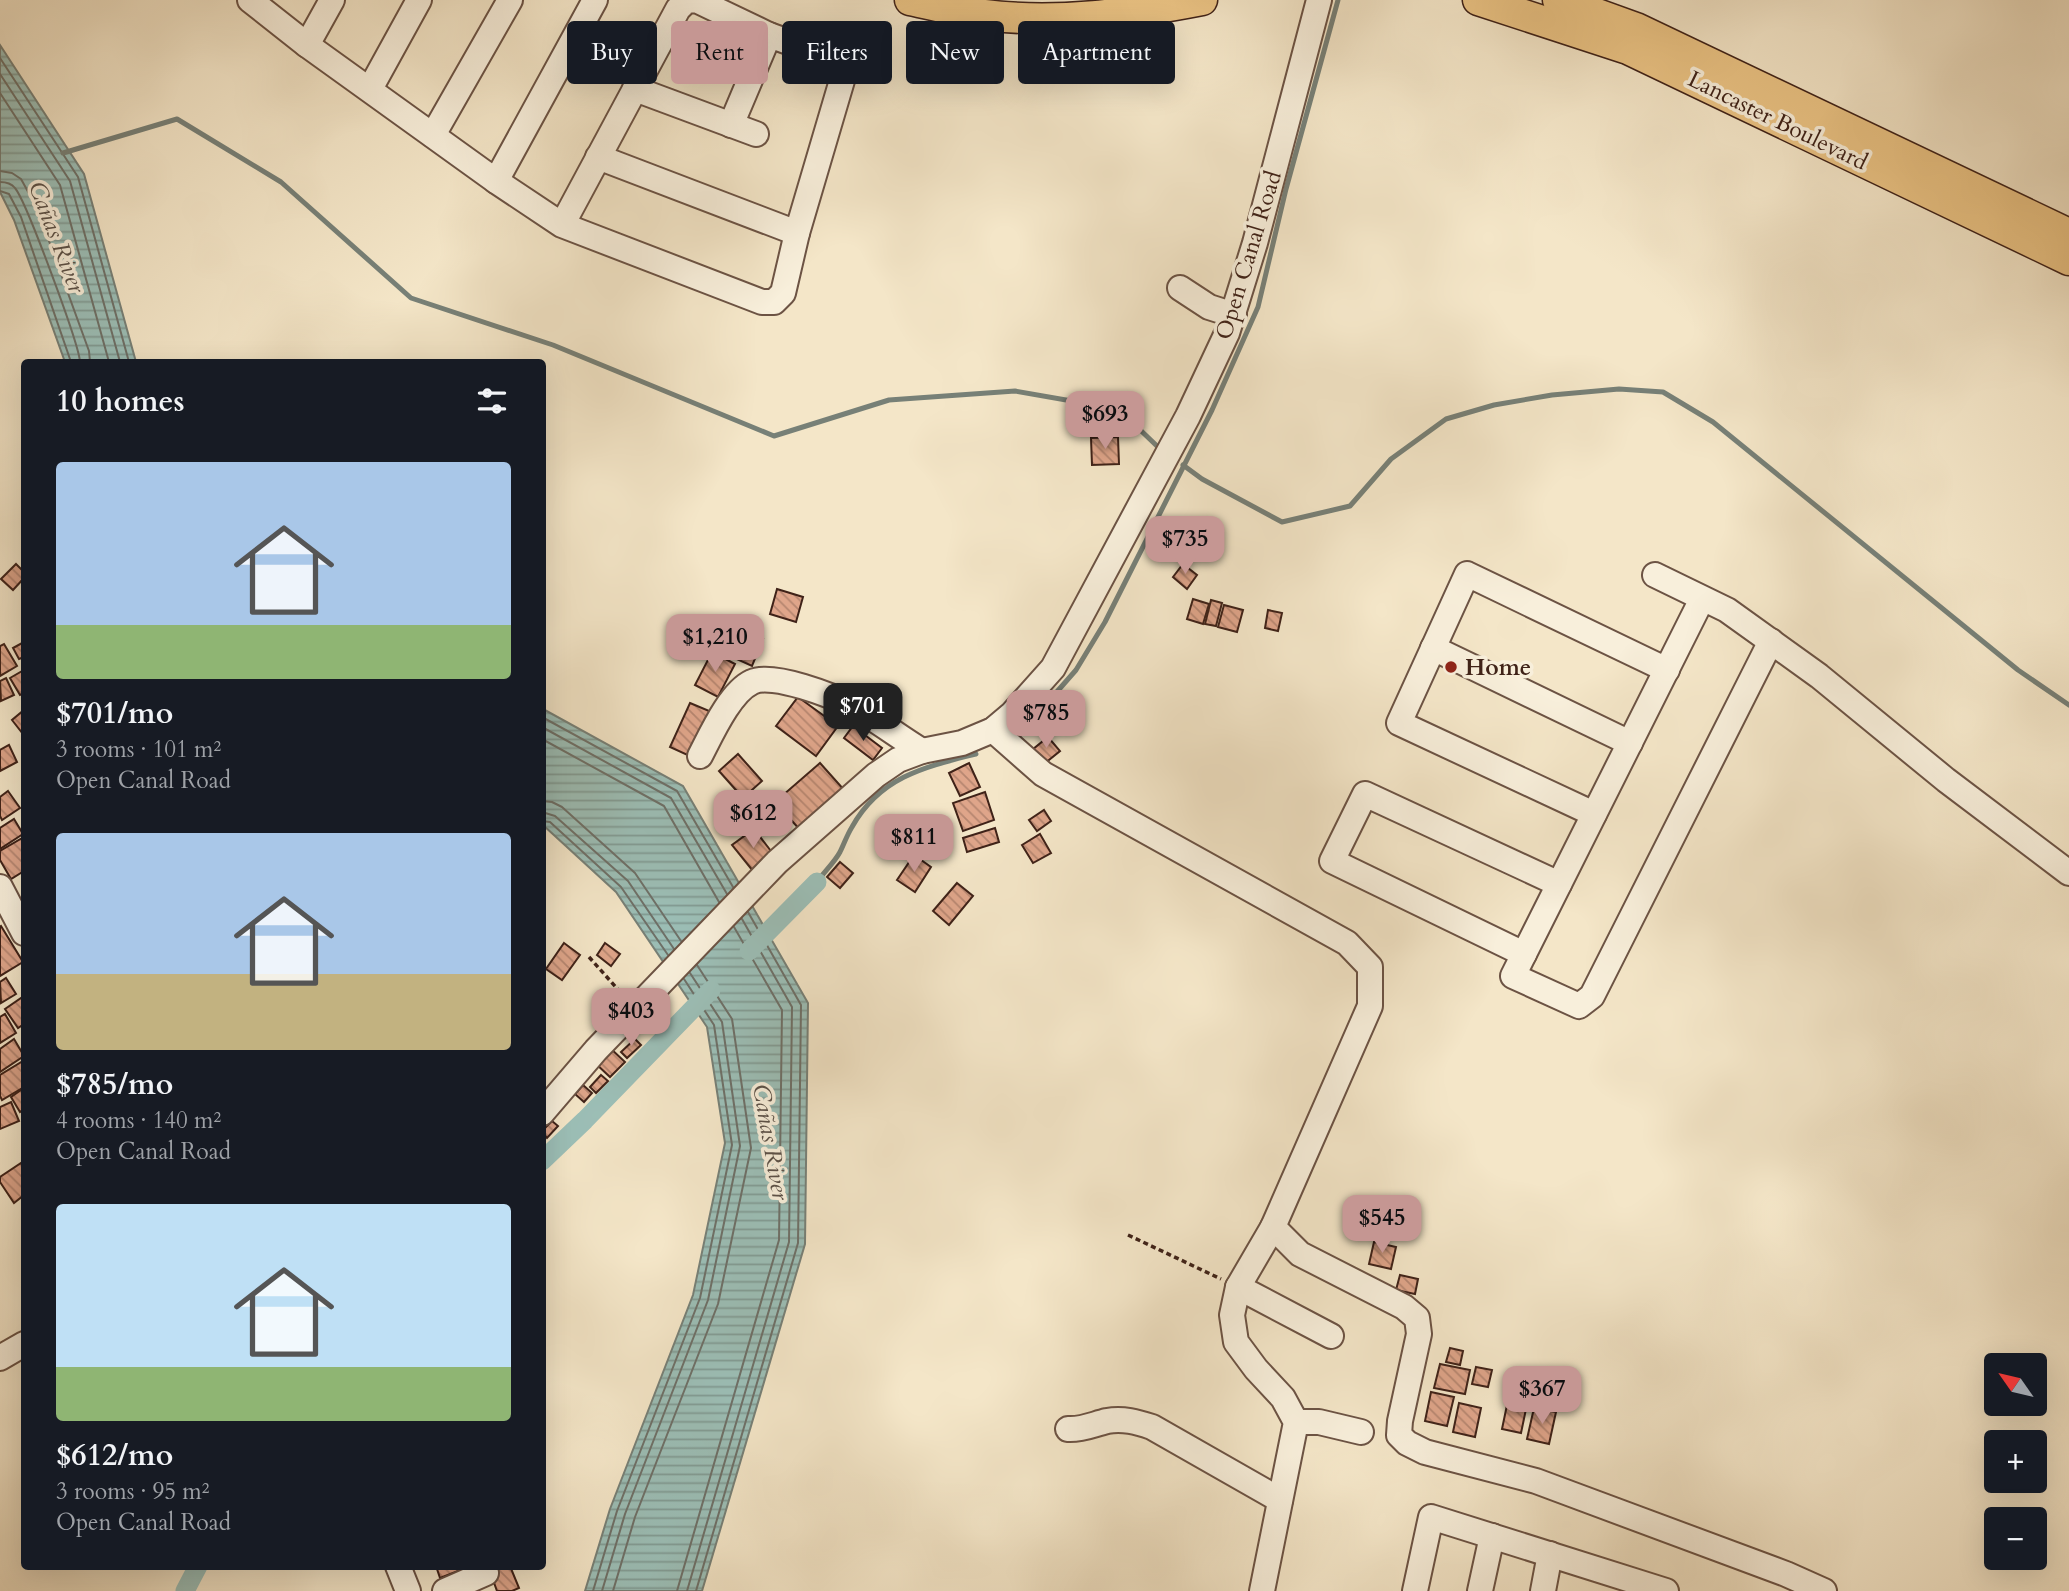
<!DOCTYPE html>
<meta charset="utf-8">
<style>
body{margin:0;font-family:Cardo,serif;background:#20242c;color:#f1f3f6;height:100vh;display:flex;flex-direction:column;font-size:26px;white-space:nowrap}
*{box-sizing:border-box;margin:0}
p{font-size:23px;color:#9ea1a6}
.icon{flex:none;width:38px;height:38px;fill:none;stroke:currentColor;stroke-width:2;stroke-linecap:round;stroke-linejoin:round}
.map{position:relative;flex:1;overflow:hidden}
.details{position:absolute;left:21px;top:359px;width:525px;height:1211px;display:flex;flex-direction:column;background:#171b24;border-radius:7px;box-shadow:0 7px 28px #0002}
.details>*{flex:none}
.banner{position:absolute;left:567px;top:21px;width:665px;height:63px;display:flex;gap:14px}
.needle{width:46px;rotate:304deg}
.fabs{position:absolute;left:1984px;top:1353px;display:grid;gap:14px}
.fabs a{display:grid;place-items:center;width:63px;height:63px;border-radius:7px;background:#171b24;box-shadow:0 7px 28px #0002;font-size:35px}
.price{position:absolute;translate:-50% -60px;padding:0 16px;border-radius:14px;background:#c59692;color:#111;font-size:23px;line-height:46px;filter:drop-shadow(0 2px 4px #0008)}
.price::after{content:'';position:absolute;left:50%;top:42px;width:21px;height:16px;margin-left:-10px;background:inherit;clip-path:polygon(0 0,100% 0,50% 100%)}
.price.current{background:#222;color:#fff}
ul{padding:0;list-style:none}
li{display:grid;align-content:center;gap:14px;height:371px;padding:0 35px}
li span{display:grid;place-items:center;height:217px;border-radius:7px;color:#555}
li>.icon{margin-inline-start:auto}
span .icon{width:126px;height:126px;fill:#fffc;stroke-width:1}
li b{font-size:30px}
h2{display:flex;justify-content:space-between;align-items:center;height:84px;padding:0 35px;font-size:30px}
.chip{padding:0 24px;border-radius:7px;background:#171b24;box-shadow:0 7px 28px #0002;font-size:24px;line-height:63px}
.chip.current{background:#c59692;color:#111}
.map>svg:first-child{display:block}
.water{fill:url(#water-rules);stroke:#778077;stroke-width:2}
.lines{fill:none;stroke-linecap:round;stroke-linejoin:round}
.shore{stroke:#6e7068;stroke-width:2}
.stream{stroke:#778077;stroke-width:5}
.canal{stroke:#9cbfb7;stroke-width:19}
.building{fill:url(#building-back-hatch);stroke:#3f2218;stroke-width:2}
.minor-casing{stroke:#6c5344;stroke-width:28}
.major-casing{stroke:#3f2218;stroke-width:33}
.path{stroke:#3f2218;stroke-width:3.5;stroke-dasharray:5 3.5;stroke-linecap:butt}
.minor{stroke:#f8efdb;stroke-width:24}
.major{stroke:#eac384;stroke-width:30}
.poi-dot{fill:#8f2418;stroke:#f8efdb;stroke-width:2.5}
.labels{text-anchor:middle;stroke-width:7;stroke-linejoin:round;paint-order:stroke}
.street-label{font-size:23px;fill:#3f2218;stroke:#f8efdb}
.poi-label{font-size:23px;font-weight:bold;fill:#3f2218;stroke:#f8efdb;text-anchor:start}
.water-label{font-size:24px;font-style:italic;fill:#5b5148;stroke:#f8efdb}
</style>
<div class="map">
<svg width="2069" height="1591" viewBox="0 0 2069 1591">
<defs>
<pattern id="water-rules" width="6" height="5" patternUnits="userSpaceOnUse" patternTransform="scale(1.75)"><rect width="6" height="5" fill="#9cbfb7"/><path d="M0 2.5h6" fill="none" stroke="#819b94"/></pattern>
<pattern id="building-back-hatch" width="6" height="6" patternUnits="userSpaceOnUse" patternTransform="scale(1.75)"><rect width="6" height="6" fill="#dfa58a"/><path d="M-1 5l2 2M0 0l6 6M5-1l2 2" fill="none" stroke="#b68670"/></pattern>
</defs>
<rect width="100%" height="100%" fill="#f4e6c8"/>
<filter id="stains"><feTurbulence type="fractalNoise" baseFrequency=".00286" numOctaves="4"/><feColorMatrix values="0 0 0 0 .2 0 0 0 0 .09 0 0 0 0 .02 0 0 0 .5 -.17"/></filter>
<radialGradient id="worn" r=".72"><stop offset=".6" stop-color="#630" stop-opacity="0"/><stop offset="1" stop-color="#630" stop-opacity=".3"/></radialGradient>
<g class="water">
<polygon points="0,45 84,174 136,362 65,362 14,220 0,192"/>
<polygon points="543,709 683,786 808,1003 805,1244 702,1591 585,1591 610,1509 693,1295 725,1143 707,1027 616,892 543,825"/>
</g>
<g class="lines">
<g class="shore">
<polyline points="0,58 78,177 129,362"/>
<polyline points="0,74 70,181 120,362"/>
<polyline points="0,93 60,185 109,362"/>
<polyline points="0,171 12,173 21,179 37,208 89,351 90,362"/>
<path d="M0 182C6 182 11 183 15 188 26 201 79 344 80 362"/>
<polyline points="0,191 9,194 21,217 71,362"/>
<polyline points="542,717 677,791 733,887"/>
<polyline points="542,727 671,798 727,894"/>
<polyline points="542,739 664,806 719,902"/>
<polyline points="542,801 552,802 562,807 635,873 681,941"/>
<polyline points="542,812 555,816 628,881 674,949"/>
<polyline points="542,821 550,822 621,887 668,955"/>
<polyline points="593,1591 617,1511 700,1298 732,1145 714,1025 684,979"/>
<polyline points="602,1591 625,1514 708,1300 740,1146 722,1022 690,973"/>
<polyline points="613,1591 635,1517 718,1304 751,1148 732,1019 697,965"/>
<polyline points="677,1591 779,1240 782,1010 734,927"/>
<polyline points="687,1591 789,1242 792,1007 742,919"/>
<polyline points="696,1591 798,1243 801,1005 748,912"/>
</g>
<g class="stream">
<polyline points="63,153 177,119 281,182 411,298 553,345 774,436 889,400 1015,391 1089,404 1133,423 1158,447"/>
<polyline points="1183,465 1202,479 1282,522 1350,506 1391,459 1446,419 1494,405 1552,395 1619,389 1663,392 1713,422 2018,670 2069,705"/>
<polyline points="1019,735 1076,670 1105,622 1212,410 1258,307 1286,189 1338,0"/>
<path d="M817 882C824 872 834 863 840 852 844 844 847 835 852 827 880 777 924 767 976 754"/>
</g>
<g class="canal">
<polyline points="749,951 817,882"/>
<polyline points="542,1161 585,1120 711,990"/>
<polyline points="185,1591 198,1566"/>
</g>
</g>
<g class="building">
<polygon points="1118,437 1119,464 1092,465 1091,438"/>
<polygon points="16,564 24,572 24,578 13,590 1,579"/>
<polygon points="1183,564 1197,575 1187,589 1173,577"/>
<polygon points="777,589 803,597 796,622 770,614"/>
<polygon points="1193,599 1209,604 1203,624 1187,619"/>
<polygon points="1211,600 1222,603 1216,626 1205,624"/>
<polygon points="1224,605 1243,610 1237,632 1218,627"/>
<polygon points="1268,610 1282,613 1278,631 1265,628"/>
<polygon points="741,630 763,639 752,666 730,656"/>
<polygon points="24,642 24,657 19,659 13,648"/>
<polygon points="4,644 17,666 0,676 0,646"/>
<polygon points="712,652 735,664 718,697 695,685"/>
<polygon points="24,670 24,693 20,695 10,678"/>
<polygon points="6,678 14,695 1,701 0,681"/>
<polygon points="798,697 838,726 816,756 776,726"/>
<polygon points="690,703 714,713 694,758 670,747"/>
<polygon points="24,710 24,733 23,734 12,720"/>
<polygon points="853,726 882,748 873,760 844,738"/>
<polygon points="1048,737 1060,751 1044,764 1032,750"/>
<polygon points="9,745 17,762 0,771 0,750"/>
<polygon points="738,754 762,781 743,798 719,771"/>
<polygon points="820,763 845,791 801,831 775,802"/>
<polygon points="969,763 980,787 960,796 949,773"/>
<polygon points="8,791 20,808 2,820 0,816 0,797"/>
<polygon points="985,792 994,820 963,831 953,803"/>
<polygon points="1044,810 1051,821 1037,831 1029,820"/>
<polygon points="14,819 23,834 0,849 0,828"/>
<polygon points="995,828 999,842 967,852 963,838"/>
<polygon points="754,829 774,855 753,871 732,845"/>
<polygon points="1040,834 1051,853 1033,863 1022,845"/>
<polygon points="24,837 24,871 11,879 0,860 0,851"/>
<polygon points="914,855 931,867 915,892 897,880"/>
<polygon points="840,862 853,873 840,888 827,877"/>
<polygon points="957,883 973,896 949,925 933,911"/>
<polygon points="1,926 23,962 0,976 0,927"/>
<polygon points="564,943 580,955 562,980 546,969"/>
<polygon points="605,943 620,954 611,966 597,955"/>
<polygon points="6,978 16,994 1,1003 0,982"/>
<polygon points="24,996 24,1024 18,1028 5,1009"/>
<polygon points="5,1014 16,1033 0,1043 0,1017"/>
<polygon points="14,1039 24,1056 0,1072 0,1049"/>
<polygon points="635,1039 641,1045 627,1058 621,1052"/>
<polygon points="609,1047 625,1062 610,1077 594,1062"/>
<polygon points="23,1061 24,1087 2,1100 0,1096 0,1075"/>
<polygon points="601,1075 608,1081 596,1093 590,1087"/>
<polygon points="583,1085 592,1093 584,1102 575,1094"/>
<polygon points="24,1088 24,1109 20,1112 11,1097"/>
<polygon points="11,1102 19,1121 0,1129 0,1107"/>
<polygon points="552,1121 558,1126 547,1138 542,1131"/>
<polygon points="21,1163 24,1169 24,1195 14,1203 0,1182 0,1177"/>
<polygon points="1374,1242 1396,1247 1391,1269 1369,1264"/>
<polygon points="1400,1275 1418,1279 1415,1294 1396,1290"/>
<polygon points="1450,1348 1463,1351 1460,1365 1446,1362"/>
<polygon points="1440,1364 1470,1370 1465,1394 1434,1388"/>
<polygon points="1476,1367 1492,1370 1488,1387 1472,1384"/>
<polygon points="1431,1392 1454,1397 1447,1426 1425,1421"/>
<polygon points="1459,1403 1481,1408 1475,1437 1453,1432"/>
<polygon points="1507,1405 1526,1409 1521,1433 1502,1429"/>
<polygon points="1534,1408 1556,1412 1549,1444 1527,1439"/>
<polygon points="436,1566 471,1566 440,1578"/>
<polygon points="488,1566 510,1566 519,1588 512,1591 497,1591"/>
</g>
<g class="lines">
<defs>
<g id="minor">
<polyline points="250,0 307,45 496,181 562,225 762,302 774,302 783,293 797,233 843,77 841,65 830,57 769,35 696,0 686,1 678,9 562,225"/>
<polyline points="307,45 332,0"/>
<polyline points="370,89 419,0"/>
<polyline points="635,89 756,134"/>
<polyline points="731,125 769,35"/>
<polyline points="433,135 510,0"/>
<polyline points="598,157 797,233"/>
<polyline points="496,181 595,0"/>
<polyline points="1180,288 1209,307 1234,315"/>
<polyline points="1655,575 1727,610 1819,676 1946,780 2069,873"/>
<polyline points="1702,599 1513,976 1579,1006 1592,996 1771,641"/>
<polyline points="1433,648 1630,743"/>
<polyline points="993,730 1043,774 1347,943 1370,967 1370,1006 1273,1227 1300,1254 1404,1307 1417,1318 1419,1334 1400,1421 1399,1435 1407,1443 1425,1452 1536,1481 1786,1574 1824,1591"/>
<path d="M700 756C711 735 730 692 752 682 772 672 834 696 854 707 877 720 899 737 922 751"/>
<polyline points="1594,814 1399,723 1467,574 1667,670"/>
<polyline points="0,887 24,933"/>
<polyline points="1524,954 1332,861 1365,794 1559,884"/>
<polyline points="542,1113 596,1050 777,862 876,775 898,760 922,751 962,743 993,730 1012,714 1053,668 1188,416 1227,333 1255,243 1319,0"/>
<polyline points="1238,1287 1331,1336"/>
<polyline points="0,1358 24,1344"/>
<polyline points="1296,1422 1319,1422 1361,1432"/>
<path d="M1068 1429C1082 1430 1094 1424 1107 1421 1123 1418 1137 1422 1152 1427L1280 1500"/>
<polyline points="398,1566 408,1591"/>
<polyline points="445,1591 486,1573"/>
<polyline points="1262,1591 1296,1422 1283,1398 1256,1369 1236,1342 1232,1315 1238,1287 1273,1227"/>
<polyline points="1415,1591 1431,1517 1666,1591"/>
<polyline points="1480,1591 1492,1536"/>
<polyline points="1543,1591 1550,1554"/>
</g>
<g id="major">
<path d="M910 0C934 5 959 12 984 15 1057 24 1130 14 1202 0"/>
<polyline points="1478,0 1628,49 2069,260"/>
<polyline points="1558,0 1636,28 2069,234"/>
</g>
</defs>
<use href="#minor" class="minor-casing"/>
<use href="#major" class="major-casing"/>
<g class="path">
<polyline points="589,957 622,994"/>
<polyline points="1128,1235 1221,1279"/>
</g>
<use href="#minor" class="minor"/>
<use href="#major" class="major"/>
</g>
<circle class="poi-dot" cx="1451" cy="667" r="7"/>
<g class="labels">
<g class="street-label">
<text transform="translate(1778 120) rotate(26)" y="8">Lancaster Boulevard</text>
<text transform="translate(1248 255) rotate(-73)" y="8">Open Canal Road</text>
</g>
<g class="poi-label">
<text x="1465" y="675">Home</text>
</g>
<g class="water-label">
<text transform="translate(57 237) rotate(69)" y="8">Cañas River</text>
<text transform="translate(771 1142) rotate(80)" y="8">Cañas River</text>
</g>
</g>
<rect width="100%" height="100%" filter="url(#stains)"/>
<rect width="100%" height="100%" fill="url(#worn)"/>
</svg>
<div class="fabs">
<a><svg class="needle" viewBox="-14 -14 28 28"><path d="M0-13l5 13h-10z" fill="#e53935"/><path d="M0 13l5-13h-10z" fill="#9ea1a6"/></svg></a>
<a>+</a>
<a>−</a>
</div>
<b class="price" style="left:1105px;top:451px">$693</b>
<b class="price" style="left:1185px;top:576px">$735</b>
<b class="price" style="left:715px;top:674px">$1,210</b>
<b class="price current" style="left:863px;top:743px">$701</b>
<b class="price" style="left:1046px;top:750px">$785</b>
<b class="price" style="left:753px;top:850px">$612</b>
<b class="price" style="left:914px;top:874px">$811</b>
<b class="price" style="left:631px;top:1048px">$403</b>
<b class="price" style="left:1382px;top:1255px">$545</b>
<b class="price" style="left:1542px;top:1426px">$367</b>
<div class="banner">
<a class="chip">Buy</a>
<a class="chip current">Rent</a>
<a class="chip">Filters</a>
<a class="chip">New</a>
<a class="chip">Apartment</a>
</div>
<section class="details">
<h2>10 homes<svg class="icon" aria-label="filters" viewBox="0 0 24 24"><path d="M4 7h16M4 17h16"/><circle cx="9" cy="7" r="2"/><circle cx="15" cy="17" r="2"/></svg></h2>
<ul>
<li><span style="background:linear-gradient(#a9c7e8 75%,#8fb573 0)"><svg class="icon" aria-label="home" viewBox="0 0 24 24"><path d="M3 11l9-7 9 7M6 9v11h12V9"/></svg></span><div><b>$701/mo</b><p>3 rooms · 101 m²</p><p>Open Canal Road</p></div></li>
<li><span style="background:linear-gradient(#a9c7e8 65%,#c2b280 0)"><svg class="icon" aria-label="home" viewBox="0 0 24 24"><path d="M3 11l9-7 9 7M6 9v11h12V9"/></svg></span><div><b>$785/mo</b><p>4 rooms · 140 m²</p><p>Open Canal Road</p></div></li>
<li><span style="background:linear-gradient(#bfe0f5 75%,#8fb573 0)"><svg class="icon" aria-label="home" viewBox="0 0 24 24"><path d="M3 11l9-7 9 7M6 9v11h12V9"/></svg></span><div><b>$612/mo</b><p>3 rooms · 95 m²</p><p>Open Canal Road</p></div></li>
</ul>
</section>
</div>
